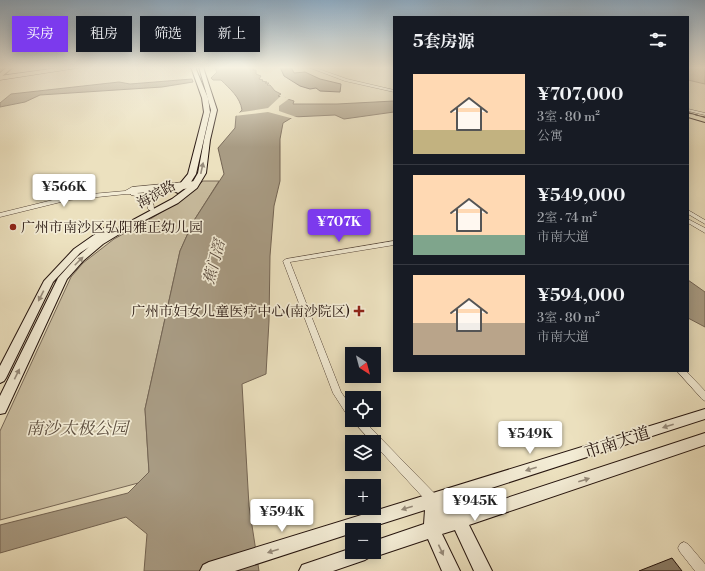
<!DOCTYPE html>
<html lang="zh">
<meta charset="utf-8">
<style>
body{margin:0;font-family:"Libre Bodoni","Noto Serif SC",serif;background:#242831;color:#f1f3f6;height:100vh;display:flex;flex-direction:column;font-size:15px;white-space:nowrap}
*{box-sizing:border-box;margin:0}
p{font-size:13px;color:#9ea1a6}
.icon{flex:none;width:22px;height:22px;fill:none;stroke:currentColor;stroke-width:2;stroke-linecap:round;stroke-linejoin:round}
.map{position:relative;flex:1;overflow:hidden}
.panel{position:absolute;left:393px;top:16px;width:296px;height:356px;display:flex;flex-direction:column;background:#171b24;border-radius:0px;box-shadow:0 2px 10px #0003}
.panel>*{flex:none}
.hud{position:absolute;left:12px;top:16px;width:321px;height:36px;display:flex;gap:8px}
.needle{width:26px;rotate:144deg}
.tools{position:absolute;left:345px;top:347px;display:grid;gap:8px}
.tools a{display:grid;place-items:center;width:36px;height:36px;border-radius:0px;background:#171b24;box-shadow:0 2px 10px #0003;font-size:20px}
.price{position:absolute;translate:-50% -34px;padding:0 9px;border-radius:4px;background:#fff;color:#222;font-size:13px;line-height:26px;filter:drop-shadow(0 1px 2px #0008)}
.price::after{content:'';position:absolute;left:50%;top:24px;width:12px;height:9px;margin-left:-6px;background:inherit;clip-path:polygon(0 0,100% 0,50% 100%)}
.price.current{background:#7c3aed;color:#fff}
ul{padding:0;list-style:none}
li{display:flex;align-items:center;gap:12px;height:100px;padding:0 20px}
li+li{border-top:1px solid #363941}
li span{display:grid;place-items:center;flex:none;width:112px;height:80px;border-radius:0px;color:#555}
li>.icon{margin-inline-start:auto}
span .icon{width:48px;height:48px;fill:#fffc;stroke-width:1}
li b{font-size:17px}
h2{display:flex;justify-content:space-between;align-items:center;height:48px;padding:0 20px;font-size:17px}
.tag{padding:0 14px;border-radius:0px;background:#171b24;box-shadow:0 2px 10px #0003;font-size:14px;line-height:36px}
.tag.current{background:#7c3aed;color:#fff}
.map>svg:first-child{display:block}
.green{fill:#cabea1;stroke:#786958}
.water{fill:#a89b83;stroke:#746554}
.pier{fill:#ece1bf}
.building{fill:#8c7f6a;stroke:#25140e}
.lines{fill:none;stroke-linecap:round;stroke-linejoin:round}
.street-casing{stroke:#57473a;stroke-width:1}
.secondary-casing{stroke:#25140e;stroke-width:2}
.primary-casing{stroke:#25140e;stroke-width:2}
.highway-casing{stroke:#25140e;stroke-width:1}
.street{fill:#f3ecd5;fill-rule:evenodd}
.secondary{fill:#f3ecd5;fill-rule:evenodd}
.primary{fill:#ece1bf;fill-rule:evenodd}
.highway{fill:#ece1bf;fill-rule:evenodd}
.rail{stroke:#25140e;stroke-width:1;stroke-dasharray:3.5 3.5;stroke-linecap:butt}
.oneway{fill:#968b7b}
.poi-dot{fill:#8f2418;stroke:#f3ecd5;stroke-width:1.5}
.labels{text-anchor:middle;stroke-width:3.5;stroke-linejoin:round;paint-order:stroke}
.street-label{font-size:14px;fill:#25140e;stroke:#f3ecd5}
.poi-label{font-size:14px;fill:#25140e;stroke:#f3ecd5;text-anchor:start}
.water-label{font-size:15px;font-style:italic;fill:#594a3d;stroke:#f3ecd5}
.near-park-label{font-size:17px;font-style:italic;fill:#5f5041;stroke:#f3ecd5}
.near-street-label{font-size:17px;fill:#25140e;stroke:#f3ecd5}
</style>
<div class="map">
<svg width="705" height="571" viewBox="0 0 705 571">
<rect width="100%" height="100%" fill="#ece1bf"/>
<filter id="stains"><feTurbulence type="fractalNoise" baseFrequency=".005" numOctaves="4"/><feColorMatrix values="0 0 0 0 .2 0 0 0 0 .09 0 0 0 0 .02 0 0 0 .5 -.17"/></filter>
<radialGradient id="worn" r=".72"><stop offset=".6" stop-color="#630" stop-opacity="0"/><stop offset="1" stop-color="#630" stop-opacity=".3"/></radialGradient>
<g class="green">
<polygon points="688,67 705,67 705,84 688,80"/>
<polygon points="203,181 219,181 193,222 180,251 145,409 149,472 142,482 0,520 0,431 71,277 83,263 114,239 152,218 184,198"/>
</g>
<g class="water">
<path d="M214 67H252L254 69 253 70H256V74L261 76 259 79 263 80 262 81 267 82 265 83H269L267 85H270L275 91 281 94 278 96 294 101 293 104H337L394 101V112L344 119 335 115 293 117 283 123 280 139V181L274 206 270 256 269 321 266 374 242 384 249 506 259 571H144L147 534 126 517 0 553V525L128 493 149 472 145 409 180 251 193 222 224 174 218 148 235 128 236 116 242 110C240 97 230 89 221 80H213L211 78 217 72Z"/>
<polygon points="192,79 193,82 162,87 40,95 25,102 0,107 0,103 11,94 119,82 130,84"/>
<polygon points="688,280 705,292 705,327 688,318"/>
</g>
<polygon class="pier" points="282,95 286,98 290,98 279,106 279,111 302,119 294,119 268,112 234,116 236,113 268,108"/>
<g class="building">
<polygon points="280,67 291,67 294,73 305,72 320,79 341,84 340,92 320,91 316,88 310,89 300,86 284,76"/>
<polygon points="672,558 682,571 639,571"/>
</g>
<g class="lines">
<defs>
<g id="street">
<polygon points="308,67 313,67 347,79 394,90 394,92 345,81"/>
<polygon points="688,109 705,113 705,115 688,111"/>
<path d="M196 181 199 183 195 185 197 186 194 188 137 193C146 195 154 198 154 209L151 211 148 209C148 198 140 197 131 195V194H126L69 200 0 217V213L69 196 125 191 132 187Z"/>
<polygon points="688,210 705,220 705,224 688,214"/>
<polygon points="688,219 705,228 705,233 688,223"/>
<polygon points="394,241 394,245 290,262 341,392 352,408 352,419 349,418 333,393 283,261 286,259"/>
<polygon points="677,371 686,371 705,391 705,401 702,399"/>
<polygon points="352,420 363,420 437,496 438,500 437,504 433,505 429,504 374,444 374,442 372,442"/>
<polygon points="684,542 688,544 705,564 705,571 695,571 680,552 678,548 680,544"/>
</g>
<g id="secondary">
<polygon points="191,67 195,67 208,98 210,112 196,174 189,185 178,193 174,191 188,174 204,112 202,98"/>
<polygon points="199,67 203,67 217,110 210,140 206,173 197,188 178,203 126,230 103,244 83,261 67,279 7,409 5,413 0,414 0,396 58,278 77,257 89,247 80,253 53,282 6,378 4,381 0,383 0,366 44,281 74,249 104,228 110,228 111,230 107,234 172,199 191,185 198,173 204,140 211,110"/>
<polygon points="705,409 705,419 448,502 461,513 705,433 705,445 469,525 492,571 474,571 455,530 442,534 460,571 442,571 428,539 374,557 372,556 365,560 333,571 299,571 302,565 352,548 352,552 374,552 374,541 424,524 425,510 362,530 352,530 352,533 235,571 200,571 203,565 209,562"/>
</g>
<g id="primary">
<polygon points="7,67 13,67 0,78 0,73"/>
<polygon points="688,113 705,118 705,122 688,117"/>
</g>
<g id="highway">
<polygon points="0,67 4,67 0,70"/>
<polygon points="65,67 84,67 0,80 0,76"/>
</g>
</defs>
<use href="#street" class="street-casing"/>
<use href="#secondary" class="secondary-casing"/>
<use href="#primary" class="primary-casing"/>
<use href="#highway" class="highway-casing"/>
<use href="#street" class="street"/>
<use href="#secondary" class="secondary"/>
<use href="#primary" class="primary"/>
<use href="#highway" class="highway"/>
<polyline class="rail" points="688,113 705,117"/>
</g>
<defs><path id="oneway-solid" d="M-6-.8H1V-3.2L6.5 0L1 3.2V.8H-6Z"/></defs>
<g class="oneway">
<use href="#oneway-solid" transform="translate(202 168) rotate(-78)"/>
<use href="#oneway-solid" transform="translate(79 261) rotate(-45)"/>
<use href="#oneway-solid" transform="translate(41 296) rotate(117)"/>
<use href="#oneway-solid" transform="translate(17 374) rotate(-64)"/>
<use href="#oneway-solid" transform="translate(668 426) rotate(162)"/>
<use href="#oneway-solid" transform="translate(531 469) rotate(162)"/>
<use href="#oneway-solid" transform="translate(584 480) rotate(-18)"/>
<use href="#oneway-solid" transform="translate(407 508) rotate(163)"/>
<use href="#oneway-solid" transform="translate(441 550) rotate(65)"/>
<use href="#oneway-solid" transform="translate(273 551) rotate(162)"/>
</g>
<linearGradient id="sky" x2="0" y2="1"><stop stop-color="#8eaac0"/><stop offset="0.46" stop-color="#f6f2e2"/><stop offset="1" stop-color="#f6f2e2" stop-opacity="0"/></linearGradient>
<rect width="705" height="147" fill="url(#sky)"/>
<g class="poi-dot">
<circle cx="13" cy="227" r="4"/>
<path d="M357 305h4v4h4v4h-4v4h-4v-4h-4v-4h4z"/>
</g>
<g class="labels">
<g class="street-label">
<text transform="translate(156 194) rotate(-29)" y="5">海滨路</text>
</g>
<g class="poi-label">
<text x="21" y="232">广州市南沙区弘阳雅正幼儿园</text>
<text x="350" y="316" text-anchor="end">广州市妇女儿童医疗中心(南沙院区)</text>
</g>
<g class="water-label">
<text transform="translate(214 262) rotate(-75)" y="5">蕉门滘</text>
</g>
<g class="near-park-label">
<text x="77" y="434">南沙太极公园</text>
</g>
<g class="near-street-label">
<text transform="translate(617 442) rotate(-18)" y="6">市南大道</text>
</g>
</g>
<rect width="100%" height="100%" filter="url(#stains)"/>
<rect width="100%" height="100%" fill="url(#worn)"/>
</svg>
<div class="tools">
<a><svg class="needle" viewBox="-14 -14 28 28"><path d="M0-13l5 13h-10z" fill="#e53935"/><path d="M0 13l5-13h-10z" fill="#9ea1a6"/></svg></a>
<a><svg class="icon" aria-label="locate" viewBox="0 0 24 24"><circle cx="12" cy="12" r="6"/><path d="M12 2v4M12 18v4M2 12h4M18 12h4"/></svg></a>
<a><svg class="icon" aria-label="layers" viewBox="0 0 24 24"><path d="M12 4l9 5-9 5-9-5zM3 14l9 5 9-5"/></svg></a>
<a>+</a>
<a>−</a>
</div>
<b class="price" style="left:64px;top:208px">¥566K</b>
<b class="price current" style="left:339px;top:243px">¥707K</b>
<b class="price" style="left:530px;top:455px">¥549K</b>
<b class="price" style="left:475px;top:522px">¥945K</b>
<b class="price" style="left:282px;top:533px">¥594K</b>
<div class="hud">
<a class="tag current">买房</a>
<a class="tag">租房</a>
<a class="tag">筛选</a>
<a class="tag">新上</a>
</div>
<section class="panel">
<h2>5套房源<svg class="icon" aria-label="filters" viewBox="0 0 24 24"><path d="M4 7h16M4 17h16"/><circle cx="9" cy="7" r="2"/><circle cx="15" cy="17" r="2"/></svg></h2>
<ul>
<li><span style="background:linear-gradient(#ffd9b3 70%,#c2b280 0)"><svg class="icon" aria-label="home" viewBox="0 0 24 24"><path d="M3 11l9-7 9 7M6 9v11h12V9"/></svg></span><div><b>¥707,000</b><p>3室 · 80 m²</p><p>公寓</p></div></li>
<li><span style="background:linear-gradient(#ffd9b3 75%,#7fa58c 0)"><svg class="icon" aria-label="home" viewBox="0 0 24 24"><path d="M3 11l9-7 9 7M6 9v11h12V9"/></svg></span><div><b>¥549,000</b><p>2室 · 74 m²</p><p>市南大道</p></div></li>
<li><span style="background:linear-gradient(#ffd9b3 60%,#b9a48a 0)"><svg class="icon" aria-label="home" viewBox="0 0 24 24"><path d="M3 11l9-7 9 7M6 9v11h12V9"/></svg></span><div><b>¥594,000</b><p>3室 · 80 m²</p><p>市南大道</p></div></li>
</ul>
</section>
</div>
